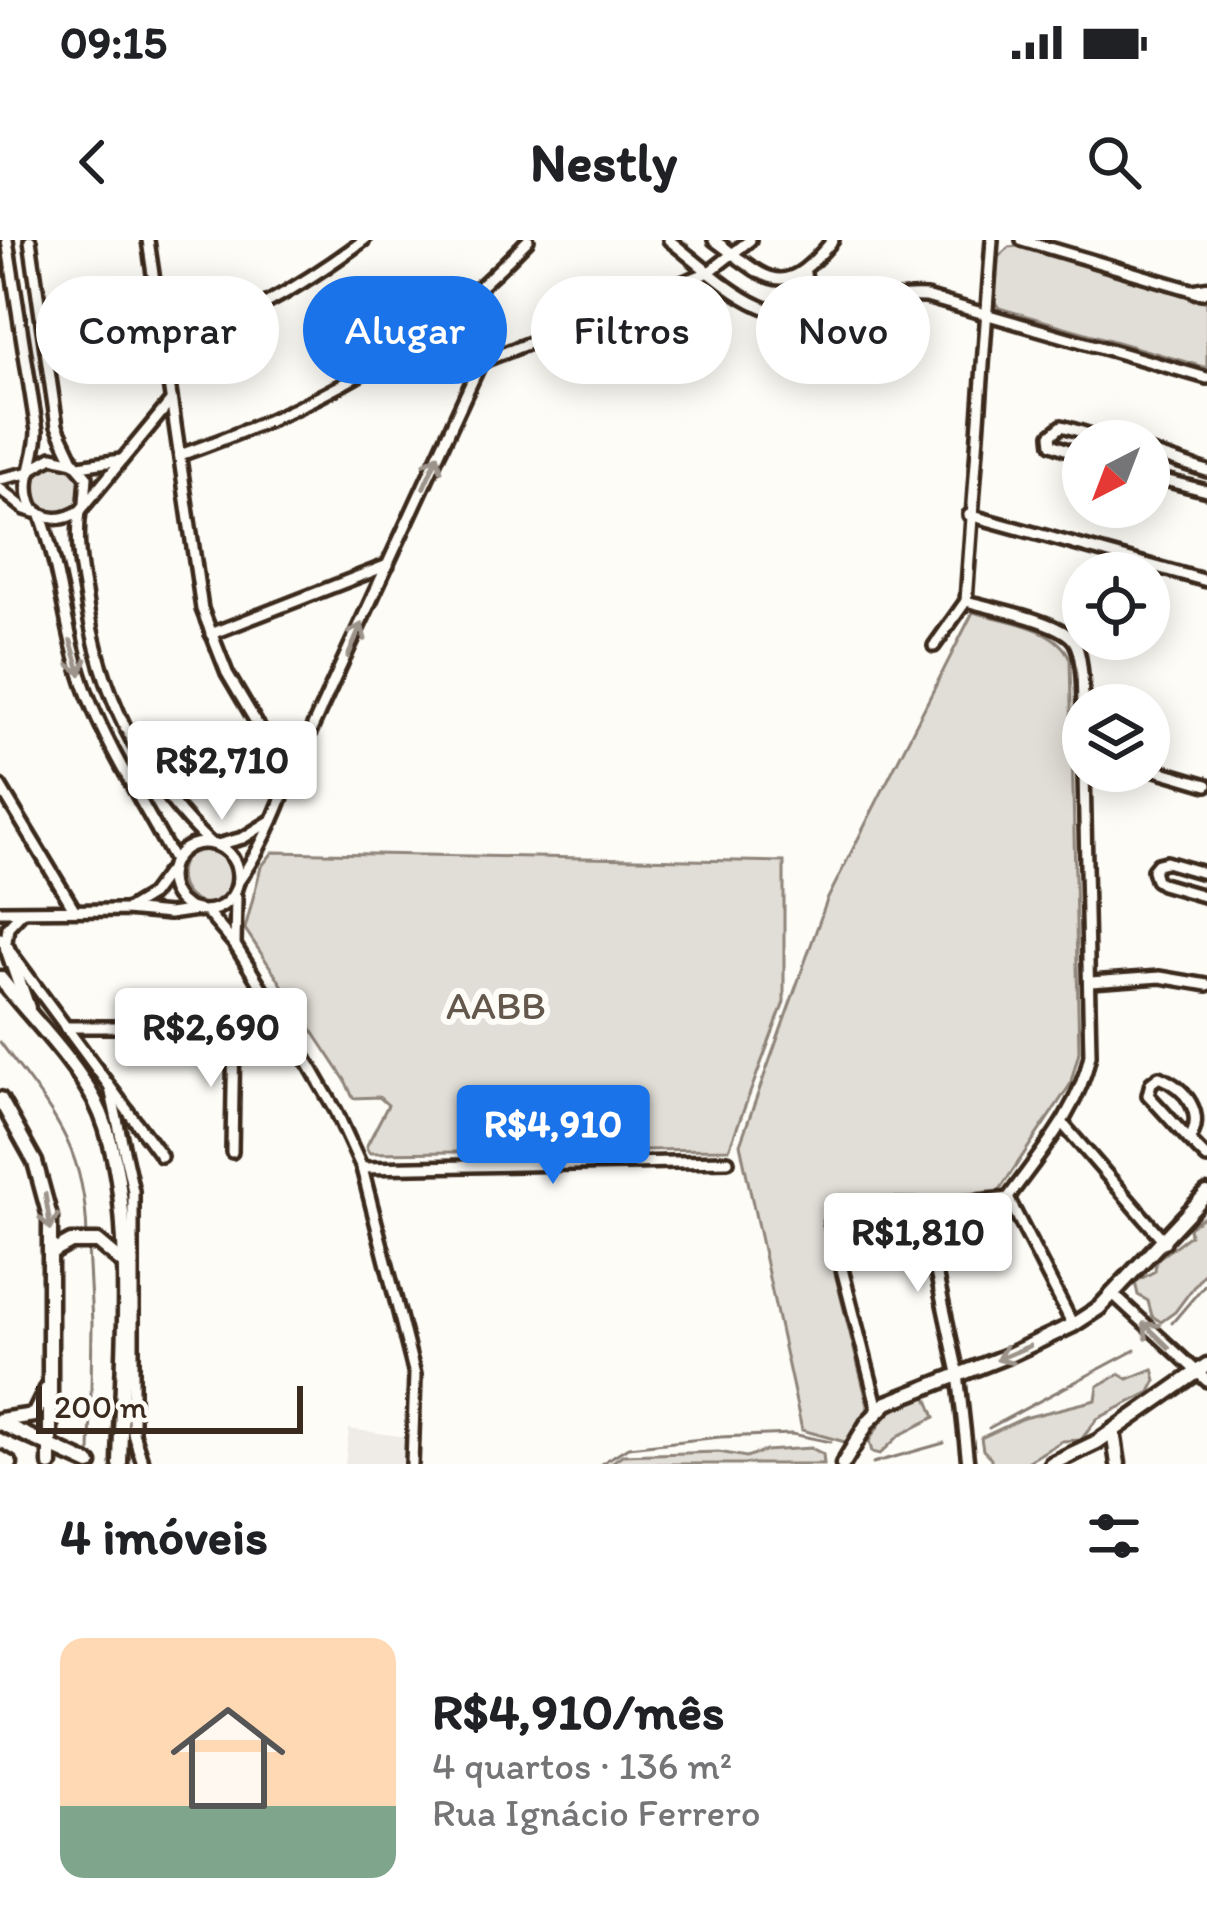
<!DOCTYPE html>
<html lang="pt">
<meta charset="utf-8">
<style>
body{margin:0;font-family:Itim,sans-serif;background:#f6f6f6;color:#202124;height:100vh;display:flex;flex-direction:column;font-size:45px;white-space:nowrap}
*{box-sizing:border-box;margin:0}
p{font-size:39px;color:#757577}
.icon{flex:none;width:66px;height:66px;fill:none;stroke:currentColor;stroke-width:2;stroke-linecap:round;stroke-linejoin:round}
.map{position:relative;height:1224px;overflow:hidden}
.side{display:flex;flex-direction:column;background:#fff;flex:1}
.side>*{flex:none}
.banner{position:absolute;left:36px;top:36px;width:1137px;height:108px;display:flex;gap:24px}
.needle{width:78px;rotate:222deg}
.buttons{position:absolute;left:1062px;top:180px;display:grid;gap:24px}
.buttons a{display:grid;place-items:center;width:108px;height:108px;border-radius:50%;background:#fff;box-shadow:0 6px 30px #0003;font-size:60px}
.scale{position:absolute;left:36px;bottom:30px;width:267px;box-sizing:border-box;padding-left:12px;border:6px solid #3b2a1e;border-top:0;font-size:33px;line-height:42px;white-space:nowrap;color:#3b2a1e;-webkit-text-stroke:9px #fdfcf7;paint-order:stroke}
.price{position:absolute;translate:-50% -102px;padding:0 27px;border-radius:12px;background:#fff;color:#222;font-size:39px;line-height:78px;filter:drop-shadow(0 3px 6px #0008)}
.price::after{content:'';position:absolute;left:50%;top:72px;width:36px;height:27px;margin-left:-18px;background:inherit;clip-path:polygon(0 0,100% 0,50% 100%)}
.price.active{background:#1a73e8;color:#fff}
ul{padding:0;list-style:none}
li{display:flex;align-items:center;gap:36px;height:300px;padding:0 60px}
li span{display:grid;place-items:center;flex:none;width:336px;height:240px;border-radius:24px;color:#555}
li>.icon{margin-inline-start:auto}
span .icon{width:144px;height:144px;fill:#fffc;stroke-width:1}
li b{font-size:51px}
h2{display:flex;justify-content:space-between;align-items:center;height:144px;padding:0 60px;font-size:51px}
.chip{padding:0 42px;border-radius:54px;background:#fff;box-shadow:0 6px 30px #0003;font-size:42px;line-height:108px}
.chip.active{background:#1a73e8;color:#fff}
.status{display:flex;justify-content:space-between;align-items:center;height:84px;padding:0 60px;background:#fff;direction:ltr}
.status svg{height:33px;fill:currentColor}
header{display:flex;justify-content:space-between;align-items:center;height:156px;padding:0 60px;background:#fff;font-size:54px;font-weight:800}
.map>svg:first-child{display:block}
.built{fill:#efece7}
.green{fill:#e1ded7;stroke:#8e847a;stroke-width:3}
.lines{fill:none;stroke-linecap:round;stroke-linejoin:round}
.stream{stroke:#887d74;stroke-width:3}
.minor-casing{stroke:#3b2a1e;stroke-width:18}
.major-casing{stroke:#3b2a1e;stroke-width:21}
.minor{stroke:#fdfcf7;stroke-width:9}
.major{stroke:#fdfcf7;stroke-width:12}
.oneway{stroke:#9c938a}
.labels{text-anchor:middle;stroke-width:12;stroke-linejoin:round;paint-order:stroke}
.park-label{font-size:39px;fill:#64574c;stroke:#fdfcf7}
</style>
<div class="status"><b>09:15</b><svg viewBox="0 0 49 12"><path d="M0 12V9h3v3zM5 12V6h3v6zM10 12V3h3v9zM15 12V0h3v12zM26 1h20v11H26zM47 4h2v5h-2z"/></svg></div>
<header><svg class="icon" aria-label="back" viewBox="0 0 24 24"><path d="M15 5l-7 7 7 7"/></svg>Nestly<svg class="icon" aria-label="search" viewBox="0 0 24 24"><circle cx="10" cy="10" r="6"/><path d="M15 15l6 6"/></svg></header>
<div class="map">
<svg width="1207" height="1224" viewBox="0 0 1207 1224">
<rect width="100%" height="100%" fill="#fdfcf7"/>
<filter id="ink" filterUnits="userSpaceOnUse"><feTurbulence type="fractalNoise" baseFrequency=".00833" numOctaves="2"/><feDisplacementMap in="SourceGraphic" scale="24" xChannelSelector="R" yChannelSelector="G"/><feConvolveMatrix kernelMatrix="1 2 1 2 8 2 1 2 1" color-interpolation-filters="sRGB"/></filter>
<g filter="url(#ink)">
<polygon class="built" points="349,1189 414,1198 412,1224 345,1224"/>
<g class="green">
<polygon points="1019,6 1207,62 1207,128 999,68 993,60 996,19 1009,7"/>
<circle cx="57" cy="249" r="26"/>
<path d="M973 372C1004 381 1057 386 1070 419L1079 812 1070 845 999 951 919 958 845 956 825 968 822 982 868 1165 866 1181 845 1202 802 1190 740 904 827 660Z"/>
<circle cx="209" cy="635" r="29"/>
<polygon points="273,612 784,622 784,762 729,909 369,913 366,907 388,865 379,857 353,858 345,840 245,689 261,627"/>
<polygon points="1207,974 1207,1029 1175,1072 1161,1082 1152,1076 1148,1061 1138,1055 1135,1042 1155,1031 1156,1020 1190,995 1189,987"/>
<polygon points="1153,1129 1156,1140 1150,1152 1097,1179 1081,1200 1062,1201 1024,1224 991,1224 991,1218 983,1210 981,1198 1024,1178 1096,1160 1098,1146 1120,1134 1128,1139"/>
<polygon points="926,1155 935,1177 900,1195 880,1214 872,1212 869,1201 888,1171"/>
<polygon points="811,1208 823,1214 824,1224 610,1224 622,1215 719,1212 746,1217 765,1211"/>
</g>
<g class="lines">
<g class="stream">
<path d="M0 802C52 872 85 905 87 997"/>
<polyline points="88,1007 92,1083 90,1219"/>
<polyline points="1172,1083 1207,1042"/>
<polyline points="989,1188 1135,1110"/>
<polyline points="873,1223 944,1203"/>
<polyline points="601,1224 628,1207 720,1197 792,1194 831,1202"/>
</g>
<defs>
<g id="minor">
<path d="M7 0 37 191C37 218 20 243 33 268 48 282 63 281 80 271L171 161"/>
<polyline points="30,0 57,186 74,222"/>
<polyline points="148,0 202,369 227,433 289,538"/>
<path d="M669 0C725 44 766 92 844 73 876 64 892 55 926 57L1207 138"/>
<path d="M714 0C771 41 781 62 833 0"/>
<polyline points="1022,0 1202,53"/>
<polyline points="805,33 808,59 821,77"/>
<polyline points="443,78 481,122"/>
<path d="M164 105C239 84 302 46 364 0"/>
<polyline points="1149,212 1207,231"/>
<path d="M180 215C320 166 424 109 528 0"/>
<polyline points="1083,216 1052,204 1051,195 1062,186 1112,201"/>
<polyline points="79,226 121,220"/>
<polyline points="33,228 52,217 74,222 87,237 85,262"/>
<polyline points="1149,236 1207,251"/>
<polyline points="0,239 31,232"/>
<polyline points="0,249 25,269 35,272"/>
<path d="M80 271C76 299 80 326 85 353 99 449 139 537 211 604"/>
<polyline points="969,275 1207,341"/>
<path d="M41 276C62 334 65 397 88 456 110 513 146 567 174 621"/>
<path d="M966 361C990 368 1061 381 1074 401 1086 420 1082 475 1083 498"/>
<polyline points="211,394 388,325"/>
<polyline points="934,406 966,361 992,0"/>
<polyline points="1149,528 1207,545"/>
<polyline points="0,546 74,669"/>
<circle cx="204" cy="637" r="34"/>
<polyline points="217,605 243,598 272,580"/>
<polyline points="1207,634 1166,622 1158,624 1153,630 1156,640 1162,644 1207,657"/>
<path d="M238 642C261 609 276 576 289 538L481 122 709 32 750 0"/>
<polyline points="128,669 151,655 168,632"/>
<polyline points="0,671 125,670 169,674 196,670"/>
<polyline points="206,671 235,705 310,826 336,871 362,928 415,1135 412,1224"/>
<polyline points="0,698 161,916"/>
<polyline points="6,702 8,687 22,672"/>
<polyline points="235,705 236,657"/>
<polyline points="1091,742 1160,737 1207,745"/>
<polyline points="66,787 286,787"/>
<polyline points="110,848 133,951 133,1193 143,1224"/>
<polyline points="1062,883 1165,1002"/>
<path d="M1189 900C1206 874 1186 848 1159 837L1151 843 1148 855C1168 876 1186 898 1207 918"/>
<polyline points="232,912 234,788"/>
<polyline points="362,928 728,921"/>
<polyline points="1008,958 1073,1085"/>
<polyline points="922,968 958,1133 968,1224"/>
<polyline points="1114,1055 1207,1141"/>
<path d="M878 1169 830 982 836 969 848 963 922 968 1008 958C1040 913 1079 870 1090 815L1084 531"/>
</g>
<g id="major">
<polyline points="1196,51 1207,49"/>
<polyline points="7,708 28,768"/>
<path d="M0 738C31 778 72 817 95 861 140 948 122 1125 120 1224"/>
<polyline points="0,859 35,922 50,977 50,1224"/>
<polyline points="53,1012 71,1002 98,1002 123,1023"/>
<polyline points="0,1180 34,1175 47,1149"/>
<polyline points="0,1183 90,1224"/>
<polyline points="1113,1191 1118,1224"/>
<polyline points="0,1218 10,1224"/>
<polyline points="843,1224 868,1182 887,1163 1009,1115 1073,1085 1099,1068 1207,953"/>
<polyline points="1051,1224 1097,1202 1207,1125"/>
</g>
</defs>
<use href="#minor" class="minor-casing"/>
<use href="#major" class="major-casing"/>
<use href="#minor" class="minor"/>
<use href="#major" class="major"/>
</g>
<defs><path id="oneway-shaft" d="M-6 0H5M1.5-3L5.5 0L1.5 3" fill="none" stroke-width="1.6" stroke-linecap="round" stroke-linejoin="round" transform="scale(3)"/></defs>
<g class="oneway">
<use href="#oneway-shaft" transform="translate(431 231) rotate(-66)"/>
<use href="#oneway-shaft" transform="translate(355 400) rotate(-67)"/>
<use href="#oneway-shaft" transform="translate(76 418) rotate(73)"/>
<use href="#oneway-shaft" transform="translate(48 972) rotate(81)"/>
<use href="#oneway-shaft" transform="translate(1156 1095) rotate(-136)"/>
<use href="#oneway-shaft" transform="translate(1013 1113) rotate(157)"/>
</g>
</g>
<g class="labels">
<g class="park-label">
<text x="496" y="779">AABB</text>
</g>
</g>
</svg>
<div class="buttons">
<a><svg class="needle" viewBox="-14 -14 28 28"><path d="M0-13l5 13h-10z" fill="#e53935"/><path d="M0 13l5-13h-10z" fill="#757577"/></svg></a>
<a><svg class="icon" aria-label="locate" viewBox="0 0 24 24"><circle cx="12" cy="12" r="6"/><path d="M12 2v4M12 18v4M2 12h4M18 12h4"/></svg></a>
<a><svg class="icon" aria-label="layers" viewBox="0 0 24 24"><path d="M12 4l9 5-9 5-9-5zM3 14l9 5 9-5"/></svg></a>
</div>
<div class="scale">200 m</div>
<b class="price" style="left:222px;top:583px">R$2,710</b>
<b class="price" style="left:211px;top:850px">R$2,690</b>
<b class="price active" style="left:553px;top:947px">R$4,910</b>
<b class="price" style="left:918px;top:1055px">R$1,810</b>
<div class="banner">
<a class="chip">Comprar</a>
<a class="chip active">Alugar</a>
<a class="chip">Filtros</a>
<a class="chip">Novo</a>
</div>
</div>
<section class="side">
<h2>4 imóveis<svg class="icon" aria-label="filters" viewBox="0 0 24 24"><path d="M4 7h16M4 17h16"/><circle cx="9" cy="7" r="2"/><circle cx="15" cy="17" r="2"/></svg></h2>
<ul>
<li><span style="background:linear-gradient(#ffd9b3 70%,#7fa58c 0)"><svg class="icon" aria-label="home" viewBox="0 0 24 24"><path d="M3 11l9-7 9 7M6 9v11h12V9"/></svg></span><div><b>R$4,910/mês</b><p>4 quartos · 136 m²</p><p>Rua Ignácio Ferrero</p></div></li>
</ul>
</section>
